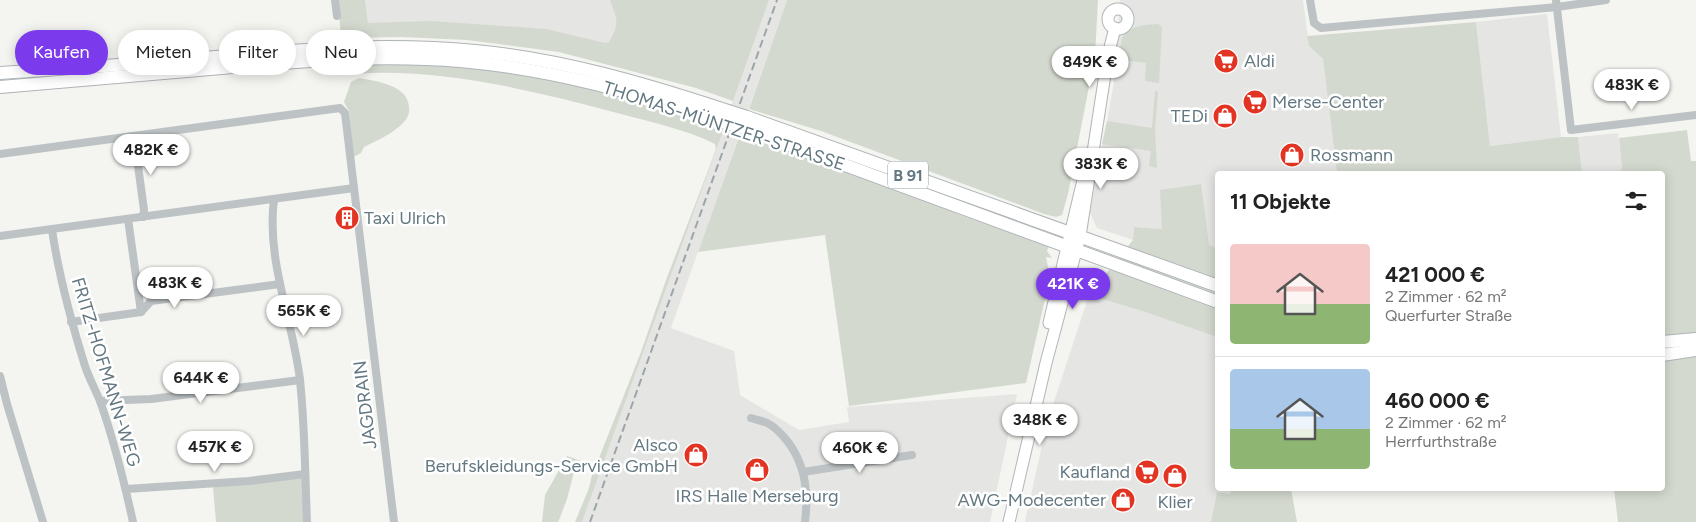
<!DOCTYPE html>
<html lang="de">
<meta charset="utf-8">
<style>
body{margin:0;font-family:Figtree,sans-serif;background:#f6f6f6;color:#222;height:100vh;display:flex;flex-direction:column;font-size:19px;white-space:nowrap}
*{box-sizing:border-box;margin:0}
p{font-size:16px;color:#767676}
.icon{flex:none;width:28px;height:28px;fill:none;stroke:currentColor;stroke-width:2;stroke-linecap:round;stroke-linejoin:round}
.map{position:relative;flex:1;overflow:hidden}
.details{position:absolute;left:1215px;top:171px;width:450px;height:320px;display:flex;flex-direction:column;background:#fff;border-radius:5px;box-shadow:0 2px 12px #0003}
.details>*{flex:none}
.top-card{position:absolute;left:15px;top:30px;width:475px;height:45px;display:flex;gap:10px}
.price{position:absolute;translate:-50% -42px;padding:0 11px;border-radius:18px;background:#fff;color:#222;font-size:16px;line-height:32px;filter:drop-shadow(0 1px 2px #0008)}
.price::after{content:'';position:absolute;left:50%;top:30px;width:15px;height:11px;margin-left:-8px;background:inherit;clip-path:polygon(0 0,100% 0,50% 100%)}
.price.current{background:#7c3aed;color:#fff}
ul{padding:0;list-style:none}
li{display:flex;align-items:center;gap:15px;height:125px;padding:0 15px}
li+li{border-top:1px solid #e0e0e0}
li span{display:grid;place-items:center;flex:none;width:140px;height:100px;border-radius:5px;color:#555}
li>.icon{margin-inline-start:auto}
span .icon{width:60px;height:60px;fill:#fffc;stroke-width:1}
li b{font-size:21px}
h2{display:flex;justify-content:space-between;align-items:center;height:60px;padding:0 15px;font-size:21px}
.pill{padding:0 18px;border-radius:22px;background:#fff;box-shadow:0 2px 12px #0003;font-size:18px;line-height:45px}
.pill.current{background:#7c3aed;color:#fff}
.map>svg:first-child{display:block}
.built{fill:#e5e5e4}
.green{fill:#d4d9cf}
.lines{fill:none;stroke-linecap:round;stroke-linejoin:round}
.secondary-casing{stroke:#afb6b9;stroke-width:13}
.primary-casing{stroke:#aeb4b7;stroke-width:14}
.minor{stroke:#bdc2c4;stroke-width:8}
.secondary{stroke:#fff;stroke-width:11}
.primary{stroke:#fff;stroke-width:12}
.rail{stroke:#9ca5a8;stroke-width:2;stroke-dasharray:8 4;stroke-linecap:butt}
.primary-bridge-casing{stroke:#aeb4b7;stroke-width:14;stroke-linecap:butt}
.primary-bridge{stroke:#fff;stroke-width:12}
.labels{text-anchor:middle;stroke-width:5;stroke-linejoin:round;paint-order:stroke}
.shield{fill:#fff;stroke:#92a0a7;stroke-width:1}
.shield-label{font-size:16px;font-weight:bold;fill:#637881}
.poi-label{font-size:18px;fill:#637881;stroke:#fff;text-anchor:start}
.street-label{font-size:18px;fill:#637881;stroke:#fff}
</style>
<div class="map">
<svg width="1696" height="522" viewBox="0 0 1696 522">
<rect width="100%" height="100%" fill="#f4f4f0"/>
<g class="built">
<polygon points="365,0 718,0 696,66 367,23"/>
<polygon points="769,0 787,0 671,328 734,351 740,395 799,430 849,422 847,407 1017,394 990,522 582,522"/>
<polygon points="1120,0 1303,0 1309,46 1323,59 1337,174 1218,174 1217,248 1162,229 1134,227 1133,240 1097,228 1090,213 1098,162 1105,133 1114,82"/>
<polygon points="1547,14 1561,137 1490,146 1476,22"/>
<polygon points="1618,133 1622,170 1582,174 1578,137"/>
<polygon points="1089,295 1142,311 1217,337 1218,489 1232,489 1230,494 1217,492 1211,522 1025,522 1047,423"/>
</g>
<g class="green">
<path d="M338 0H365L368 23 431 21 546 29 605 43 609 42C620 24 617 19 610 0H769L733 101 696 88 559 52 467 40 402 37 341 38Z"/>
<polygon points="787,0 1098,0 1095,56 1068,194 1062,215 1056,217 1044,214 821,131 749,109"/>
<polygon points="1476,22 1490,146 1561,137 1578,137 1582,174 1337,174 1323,59 1309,46 1307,36"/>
<path d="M1158 24 1162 27 1159 83 1145 81 1146 63 1122 60 1119 77 1117 76 1116 73 1122 38C1131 25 1143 25 1158 24Z"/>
<path d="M378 62 471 67 596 86 724 128 582 522H575L589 488 595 462 599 458 641 352 666 280 716 150 715 144C688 130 650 122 621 114 531 90 432 65 339 75L334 64Z"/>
<path d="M359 78C376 81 408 85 409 107 410 113 408 117 404 122 394 133 378 140 364 147L361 153 353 157 349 111 344 102 351 82Z"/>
<polygon points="1155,91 1158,92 1155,130 1157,168 1149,166 1151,151 1102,144 1107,121 1152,128"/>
<polygon points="1687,130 1691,161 1696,161 1696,522 1618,522 1614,489 1662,489 1662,174 1591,174 1622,170 1619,138"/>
<polygon points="740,134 890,186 963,216 1049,246 1047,251 1052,258 1046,257 1050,277 1026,383 849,406 825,235 698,252"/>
<polygon points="1201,184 1209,245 1217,248 1217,337 1142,311 1089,295 1133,240 1134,227 1162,229 1160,190"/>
<polygon points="567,456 584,462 578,465 574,472 567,499 559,520 558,522 542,522 545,495"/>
<polygon points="303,477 304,522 216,522 213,487"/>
<polygon points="1232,489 1291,489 1297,522 1211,522 1217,492 1230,494"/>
</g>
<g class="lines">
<defs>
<g id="secondary">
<circle cx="1118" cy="19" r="10"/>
<polyline points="1049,323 1083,180"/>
<polyline points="1009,522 1046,363 1080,236 1108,55 1115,28"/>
</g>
<g id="primary">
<path d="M0 73C68 69 136 64 204 58 294 50 384 42 475 51 562 59 646 84 728 111"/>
<path d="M0 87C74 81 148 74 222 68 301 61 380 54 460 61 551 69 638 93 724 122"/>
<polyline points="747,117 1218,286"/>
<polyline points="744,128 1218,302"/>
<polyline points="1662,342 1696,339"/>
<polyline points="1662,355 1696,350"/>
</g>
</defs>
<use href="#secondary" class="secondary-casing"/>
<use href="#primary" class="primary-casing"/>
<g class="minor">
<polyline points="335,0 337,16"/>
<polyline points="1310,0 1314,23 1321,28 1557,7 1606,0"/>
<polyline points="1556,0 1571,130 1696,115"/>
<polyline points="134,136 144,210 143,217"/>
<polyline points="0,154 340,108 345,113 394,522"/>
<path d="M274 199C266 261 293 320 300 380 305 427 305 475 307 522"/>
<polyline points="128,219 141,312"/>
<path d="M52 230C59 277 71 321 85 366 89 378 95 389 100 401 114 440 124 481 133 522"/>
<polyline points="0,236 354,188"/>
<polyline points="71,322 141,312 151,301 280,284"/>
<polyline points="0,376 7,404 43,522"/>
<polyline points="100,401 151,399 300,380"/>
<path d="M751 418C757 420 764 421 769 424 775 427 780 433 784 437 805 461 809 491 805 522"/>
<polyline points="803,472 912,455"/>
<polyline points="126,489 249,481 305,474"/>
</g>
<use href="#secondary" class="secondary"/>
<use href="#primary" class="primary"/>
<polyline class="rail" points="590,522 777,0"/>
<defs>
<g id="primary-bridge">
<polyline points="728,111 747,117"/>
<polyline points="724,122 744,128"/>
</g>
</defs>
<use href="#primary-bridge" class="primary-bridge-casing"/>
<use href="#primary-bridge" class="primary-bridge"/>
</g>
<defs>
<symbol id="supermarket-disc" viewBox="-11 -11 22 22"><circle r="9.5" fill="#e23422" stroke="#fff"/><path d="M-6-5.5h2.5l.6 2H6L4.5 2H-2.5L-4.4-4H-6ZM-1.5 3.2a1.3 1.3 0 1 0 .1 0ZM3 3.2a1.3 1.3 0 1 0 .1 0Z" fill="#fff"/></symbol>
<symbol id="shop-disc" viewBox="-11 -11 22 22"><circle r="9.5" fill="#e23422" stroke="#fff"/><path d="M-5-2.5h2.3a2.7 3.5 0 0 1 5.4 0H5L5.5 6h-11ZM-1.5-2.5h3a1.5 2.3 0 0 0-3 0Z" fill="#fff"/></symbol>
<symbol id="building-disc" viewBox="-11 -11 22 22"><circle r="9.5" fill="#e23422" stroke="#fff"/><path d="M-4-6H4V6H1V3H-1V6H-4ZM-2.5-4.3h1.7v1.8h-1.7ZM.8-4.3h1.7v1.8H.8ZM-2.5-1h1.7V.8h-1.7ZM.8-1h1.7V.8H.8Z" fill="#fff"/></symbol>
</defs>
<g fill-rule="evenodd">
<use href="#supermarket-disc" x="1212" y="47" width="28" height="28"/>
<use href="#supermarket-disc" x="1241" y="88" width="28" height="28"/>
<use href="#shop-disc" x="1211" y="102" width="28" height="28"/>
<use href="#shop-disc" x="1278" y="141" width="28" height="28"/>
<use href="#building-disc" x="333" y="204" width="28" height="28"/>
<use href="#shop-disc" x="682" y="441" width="28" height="28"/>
<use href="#shop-disc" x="743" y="456" width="28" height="28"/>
<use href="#supermarket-disc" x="1133" y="458" width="28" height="28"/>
<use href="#shop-disc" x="1161" y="462" width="28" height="28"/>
<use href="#shop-disc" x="1109" y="486" width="28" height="28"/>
</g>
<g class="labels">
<rect class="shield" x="888" y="161.5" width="40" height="27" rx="4"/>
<g class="shield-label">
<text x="908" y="181">B 91</text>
</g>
<g class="poi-label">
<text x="1244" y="67">Aldi</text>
<text x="1272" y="108">Merse-Center</text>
<text x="1208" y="122" text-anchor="end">TEDi</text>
<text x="1310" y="161">Rossmann</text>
<text x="364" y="224">Taxi Ulrich</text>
<text x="678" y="451" text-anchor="end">Alsco<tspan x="678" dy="21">Berufskleidungs-Service GmbH</tspan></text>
<text x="1130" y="478" text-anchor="end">Kaufland</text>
<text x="757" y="502" text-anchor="middle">IRS Halle Merseburg</text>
<text x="1106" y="506" text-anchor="end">AWG-Modecenter</text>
<text x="1175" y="508" text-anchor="middle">Klier</text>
</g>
<g class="street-label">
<text transform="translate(724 126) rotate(18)" y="6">THOMAS-MÜNTZER-STRASSE</text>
<text transform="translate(106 372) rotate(73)" y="6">FRITZ-HOFMANN-WEG</text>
<text transform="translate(365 405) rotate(-97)" y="6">JAGDRAIN</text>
</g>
</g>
</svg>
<b class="price" style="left:1090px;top:88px">849K €</b>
<b class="price" style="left:1632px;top:111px">483K €</b>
<b class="price" style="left:151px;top:176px">482K €</b>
<b class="price" style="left:1101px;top:190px">383K €</b>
<b class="price" style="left:175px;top:309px">483K €</b>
<b class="price current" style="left:1073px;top:310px">421K €</b>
<b class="price" style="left:304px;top:337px">565K €</b>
<b class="price" style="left:201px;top:404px">644K €</b>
<b class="price" style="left:1040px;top:446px">348K €</b>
<b class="price" style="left:215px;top:473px">457K €</b>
<b class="price" style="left:860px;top:474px">460K €</b>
<div class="top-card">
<a class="pill current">Kaufen</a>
<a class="pill">Mieten</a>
<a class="pill">Filter</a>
<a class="pill">Neu</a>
</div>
<section class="details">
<h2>11 Objekte<svg class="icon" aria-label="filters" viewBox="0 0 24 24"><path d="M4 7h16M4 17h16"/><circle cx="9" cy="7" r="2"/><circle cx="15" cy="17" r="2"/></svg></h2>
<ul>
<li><span style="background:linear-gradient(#f6c9c9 60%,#8fb573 0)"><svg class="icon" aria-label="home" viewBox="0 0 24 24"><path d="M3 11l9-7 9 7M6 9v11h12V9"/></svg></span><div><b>421 000 €</b><p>2 Zimmer · 62 m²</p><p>Querfurter Straße</p></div></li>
<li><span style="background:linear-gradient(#a9c7e8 60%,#8fb573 0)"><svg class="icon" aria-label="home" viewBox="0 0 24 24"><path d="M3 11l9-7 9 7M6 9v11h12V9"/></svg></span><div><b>460 000 €</b><p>2 Zimmer · 62 m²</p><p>Herrfurthstraße</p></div></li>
</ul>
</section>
</div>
